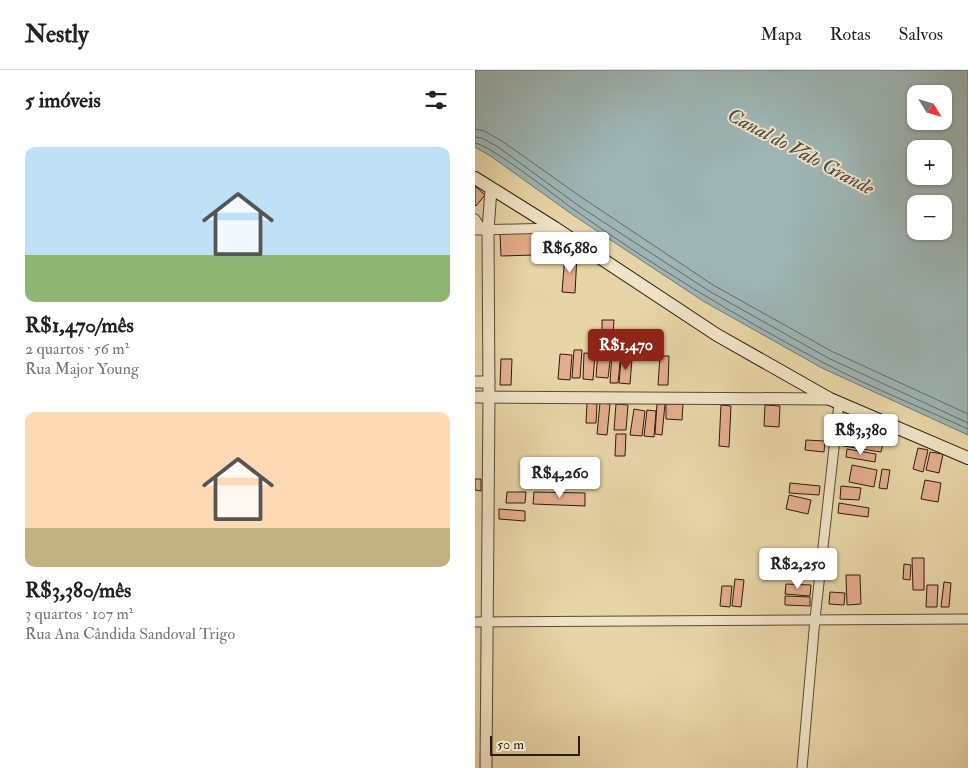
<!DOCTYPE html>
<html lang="pt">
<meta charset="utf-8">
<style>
body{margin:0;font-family:"IM FELL Double Pica",serif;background:#f2f2f2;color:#222;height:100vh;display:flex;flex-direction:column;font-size:19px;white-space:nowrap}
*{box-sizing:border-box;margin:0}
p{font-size:16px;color:#767676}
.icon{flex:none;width:28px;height:28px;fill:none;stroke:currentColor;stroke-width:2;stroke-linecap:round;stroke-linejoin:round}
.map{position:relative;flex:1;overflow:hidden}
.panel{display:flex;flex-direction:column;background:#fff;width:475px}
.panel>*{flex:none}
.needle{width:32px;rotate:127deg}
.tools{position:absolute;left:432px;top:15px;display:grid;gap:10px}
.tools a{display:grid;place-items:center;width:45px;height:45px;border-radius:10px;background:#fff;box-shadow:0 1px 4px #0004;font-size:25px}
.scale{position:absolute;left:15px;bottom:12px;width:90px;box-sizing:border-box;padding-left:5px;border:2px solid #2b1a11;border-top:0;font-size:14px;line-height:18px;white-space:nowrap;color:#2b1a11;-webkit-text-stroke:4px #f0e4c6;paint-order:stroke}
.price{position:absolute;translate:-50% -42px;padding:0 11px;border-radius:5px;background:#fff;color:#222;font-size:16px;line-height:32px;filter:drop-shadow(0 1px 2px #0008)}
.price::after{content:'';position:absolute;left:50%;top:30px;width:15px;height:11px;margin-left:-8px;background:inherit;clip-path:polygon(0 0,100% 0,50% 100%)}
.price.selected{background:#8f2418;color:#fff}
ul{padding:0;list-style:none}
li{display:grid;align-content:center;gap:10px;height:265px;padding:0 25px}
li span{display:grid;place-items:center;height:155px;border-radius:10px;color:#555}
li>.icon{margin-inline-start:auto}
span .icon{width:90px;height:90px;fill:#fffc;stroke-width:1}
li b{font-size:21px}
h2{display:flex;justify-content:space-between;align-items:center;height:60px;padding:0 25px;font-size:21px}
header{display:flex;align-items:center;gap:30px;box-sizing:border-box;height:70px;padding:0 25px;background:#fff;border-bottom:1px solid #e0e0e0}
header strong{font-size:24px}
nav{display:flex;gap:28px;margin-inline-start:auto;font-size:18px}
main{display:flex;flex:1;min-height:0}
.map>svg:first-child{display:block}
.water{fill:#9db5b4;stroke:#6f7773;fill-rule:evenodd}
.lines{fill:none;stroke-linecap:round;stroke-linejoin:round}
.shore{stroke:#646862;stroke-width:1}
.building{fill:#e4ae8b;stroke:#2b1a11}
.minor-casing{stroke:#5a4936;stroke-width:11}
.tertiary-casing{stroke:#5a4936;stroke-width:13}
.secondary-casing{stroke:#2b1a11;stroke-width:14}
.minor{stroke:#f0e4c6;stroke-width:9}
.tertiary{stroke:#f0e4c6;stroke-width:11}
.secondary{stroke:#f0e4c6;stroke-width:12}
.labels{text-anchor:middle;stroke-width:4;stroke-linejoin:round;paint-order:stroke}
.water-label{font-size:20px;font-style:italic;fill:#4d4842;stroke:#f0e4c6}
</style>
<header>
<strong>Nestly</strong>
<nav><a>Mapa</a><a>Rotas</a><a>Salvos</a></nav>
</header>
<main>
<section class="panel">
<h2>5 imóveis<svg class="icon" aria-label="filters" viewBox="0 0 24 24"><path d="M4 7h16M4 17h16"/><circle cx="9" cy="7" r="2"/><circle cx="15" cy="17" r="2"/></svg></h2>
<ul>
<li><span style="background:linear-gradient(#bfe0f5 70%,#8fb573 0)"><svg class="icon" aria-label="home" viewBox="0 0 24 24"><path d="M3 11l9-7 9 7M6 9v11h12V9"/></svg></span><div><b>R$1,470/mês</b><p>2 quartos · 56 m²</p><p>Rua Major Young</p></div></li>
<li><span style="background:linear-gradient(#ffd9b3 75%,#c2b280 0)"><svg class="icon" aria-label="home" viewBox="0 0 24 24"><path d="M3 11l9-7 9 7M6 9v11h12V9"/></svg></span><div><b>R$3,380/mês</b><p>3 quartos · 107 m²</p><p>Rua Ana Cândida Sandoval Trigo</p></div></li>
</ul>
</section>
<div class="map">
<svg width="493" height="698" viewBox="0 0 493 698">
<rect width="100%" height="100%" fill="#e8d5a7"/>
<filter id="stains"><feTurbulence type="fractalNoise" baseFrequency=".004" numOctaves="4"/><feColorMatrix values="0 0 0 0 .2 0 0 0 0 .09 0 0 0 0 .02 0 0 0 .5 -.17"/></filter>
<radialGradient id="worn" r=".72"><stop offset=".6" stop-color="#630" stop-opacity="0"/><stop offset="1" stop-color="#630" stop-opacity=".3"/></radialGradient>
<path class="water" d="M0 0H493V365L347 298 228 231 98 145 17 87 0 77ZM441 24H469V51H441ZM441 79H469V106H441ZM441 134H469V161H441Z"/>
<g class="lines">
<g class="shore">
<polyline points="0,59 9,61 27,71 109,129 238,215 356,281 493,344"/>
<polyline points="0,67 7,68 23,77 104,136 234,221 353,288 493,353"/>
<path d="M0 73C15 75 78 124 94 136 175 194 260 246 349 293 395 317 445 337 493 359"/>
</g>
</g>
<g class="building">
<polygon points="0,116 10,125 1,136 0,135"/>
<polygon points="60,162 60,185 26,186 25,164"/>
<polygon points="90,184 102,185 100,223 87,222"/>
<polygon points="127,250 139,250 138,265 127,265"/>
<polygon points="140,266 161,268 159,283 137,281"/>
<polygon points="124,267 137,268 135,281 123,280"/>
<polygon points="99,280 107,280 105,308 97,308"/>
<polygon points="123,282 136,283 133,308 121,307"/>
<polygon points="109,283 120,284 118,310 108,309"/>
<polygon points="137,283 146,283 143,313 135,313"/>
<polygon points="85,284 97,285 95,310 83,309"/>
<polygon points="185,286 194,286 193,315 183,315"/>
<polygon points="26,289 37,289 36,315 25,315"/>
<polygon points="146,289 157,289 155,314 144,313"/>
<polygon points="112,333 122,334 121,353 111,353"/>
<polygon points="125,333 135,334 132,365 122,364"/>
<polygon points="141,334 153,335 151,360 139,360"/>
<polygon points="182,334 190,334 187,365 180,364"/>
<polygon points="191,334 208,334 207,350 191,349"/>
<polygon points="246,335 256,336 254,377 244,376"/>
<polygon points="290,335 305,336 304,357 289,356"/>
<polygon points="159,339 170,341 167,366 155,365"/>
<polygon points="172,340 181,341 179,367 169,366"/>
<polygon points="374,354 399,358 397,367 373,363"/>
<polygon points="141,364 151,364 150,386 140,386"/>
<polygon points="370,366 408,373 406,382 368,376"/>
<polygon points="331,370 350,371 349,382 330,380"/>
<polygon points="443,378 453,380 448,402 438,399"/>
<polygon points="372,379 401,384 400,392 371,387"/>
<polygon points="455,382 468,384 464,403 451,400"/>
<polygon points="377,395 402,400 399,417 374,412"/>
<polygon points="407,399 415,400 412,419 404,418"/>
<polygon points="0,409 6,409 6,421 0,420"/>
<polygon points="450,410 466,413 463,432 446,429"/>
<polygon points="315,413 345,416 344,425 314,423"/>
<polygon points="366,416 386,418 384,430 365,429"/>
<polygon points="32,422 51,422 50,433 31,433"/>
<polygon points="59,422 110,423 110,436 58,434"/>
<polygon points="314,425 336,430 333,444 311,439"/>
<polygon points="364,433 394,438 393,447 363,443"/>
<polygon points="24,439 50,441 50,451 24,449"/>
<polygon points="312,487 338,489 337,497 312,495"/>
<polygon points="437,488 449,488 449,520 438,520"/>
<polygon points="429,494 436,495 435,510 428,509"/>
<polygon points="371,505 385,505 386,534 372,535"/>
<polygon points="260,509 269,510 266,537 257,536"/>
<polygon points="469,512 476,513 474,537 466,537"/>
<polygon points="311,514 336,515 335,526 310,524"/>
<polygon points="452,515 463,515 462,537 451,537"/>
<polygon points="247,516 257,516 255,537 245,536"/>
<polygon points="355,522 370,523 369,535 354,534"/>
<polygon points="310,526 335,527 335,536 310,535"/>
</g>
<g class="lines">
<defs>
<g id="minor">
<polyline points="0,149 7,160"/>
<polyline points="0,160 80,158"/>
<polyline points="0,552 493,549"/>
<polyline points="327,698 340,549 364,333"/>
</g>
<g id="tertiary">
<polyline points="0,312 14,312"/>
<polyline points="0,327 355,329"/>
<polyline points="11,698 14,327 13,160 16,119"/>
</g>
<polyline id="secondary" points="0,108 80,158 242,265 355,329 493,388"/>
</defs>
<use href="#minor" class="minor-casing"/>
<use href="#tertiary" class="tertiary-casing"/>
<use href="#secondary" class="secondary-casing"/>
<use href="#minor" class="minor"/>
<use href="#tertiary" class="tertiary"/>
<use href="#secondary" class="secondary"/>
</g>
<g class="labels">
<g class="water-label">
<text transform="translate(326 81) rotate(28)" y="7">Canal do Valo Grande</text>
</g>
</g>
<rect width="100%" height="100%" filter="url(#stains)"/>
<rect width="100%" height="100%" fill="url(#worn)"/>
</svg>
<div class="tools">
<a><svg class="needle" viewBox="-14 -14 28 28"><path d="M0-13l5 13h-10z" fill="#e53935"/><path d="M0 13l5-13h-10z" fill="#767676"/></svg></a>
<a>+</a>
<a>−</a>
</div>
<div class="scale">50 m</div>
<b class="price" style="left:95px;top:204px">R$6,880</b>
<b class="price selected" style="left:151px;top:301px">R$1,470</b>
<b class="price" style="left:386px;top:386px">R$3,380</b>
<b class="price" style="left:85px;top:429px">R$4,260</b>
<b class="price" style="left:323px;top:520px">R$2,250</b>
</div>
</main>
